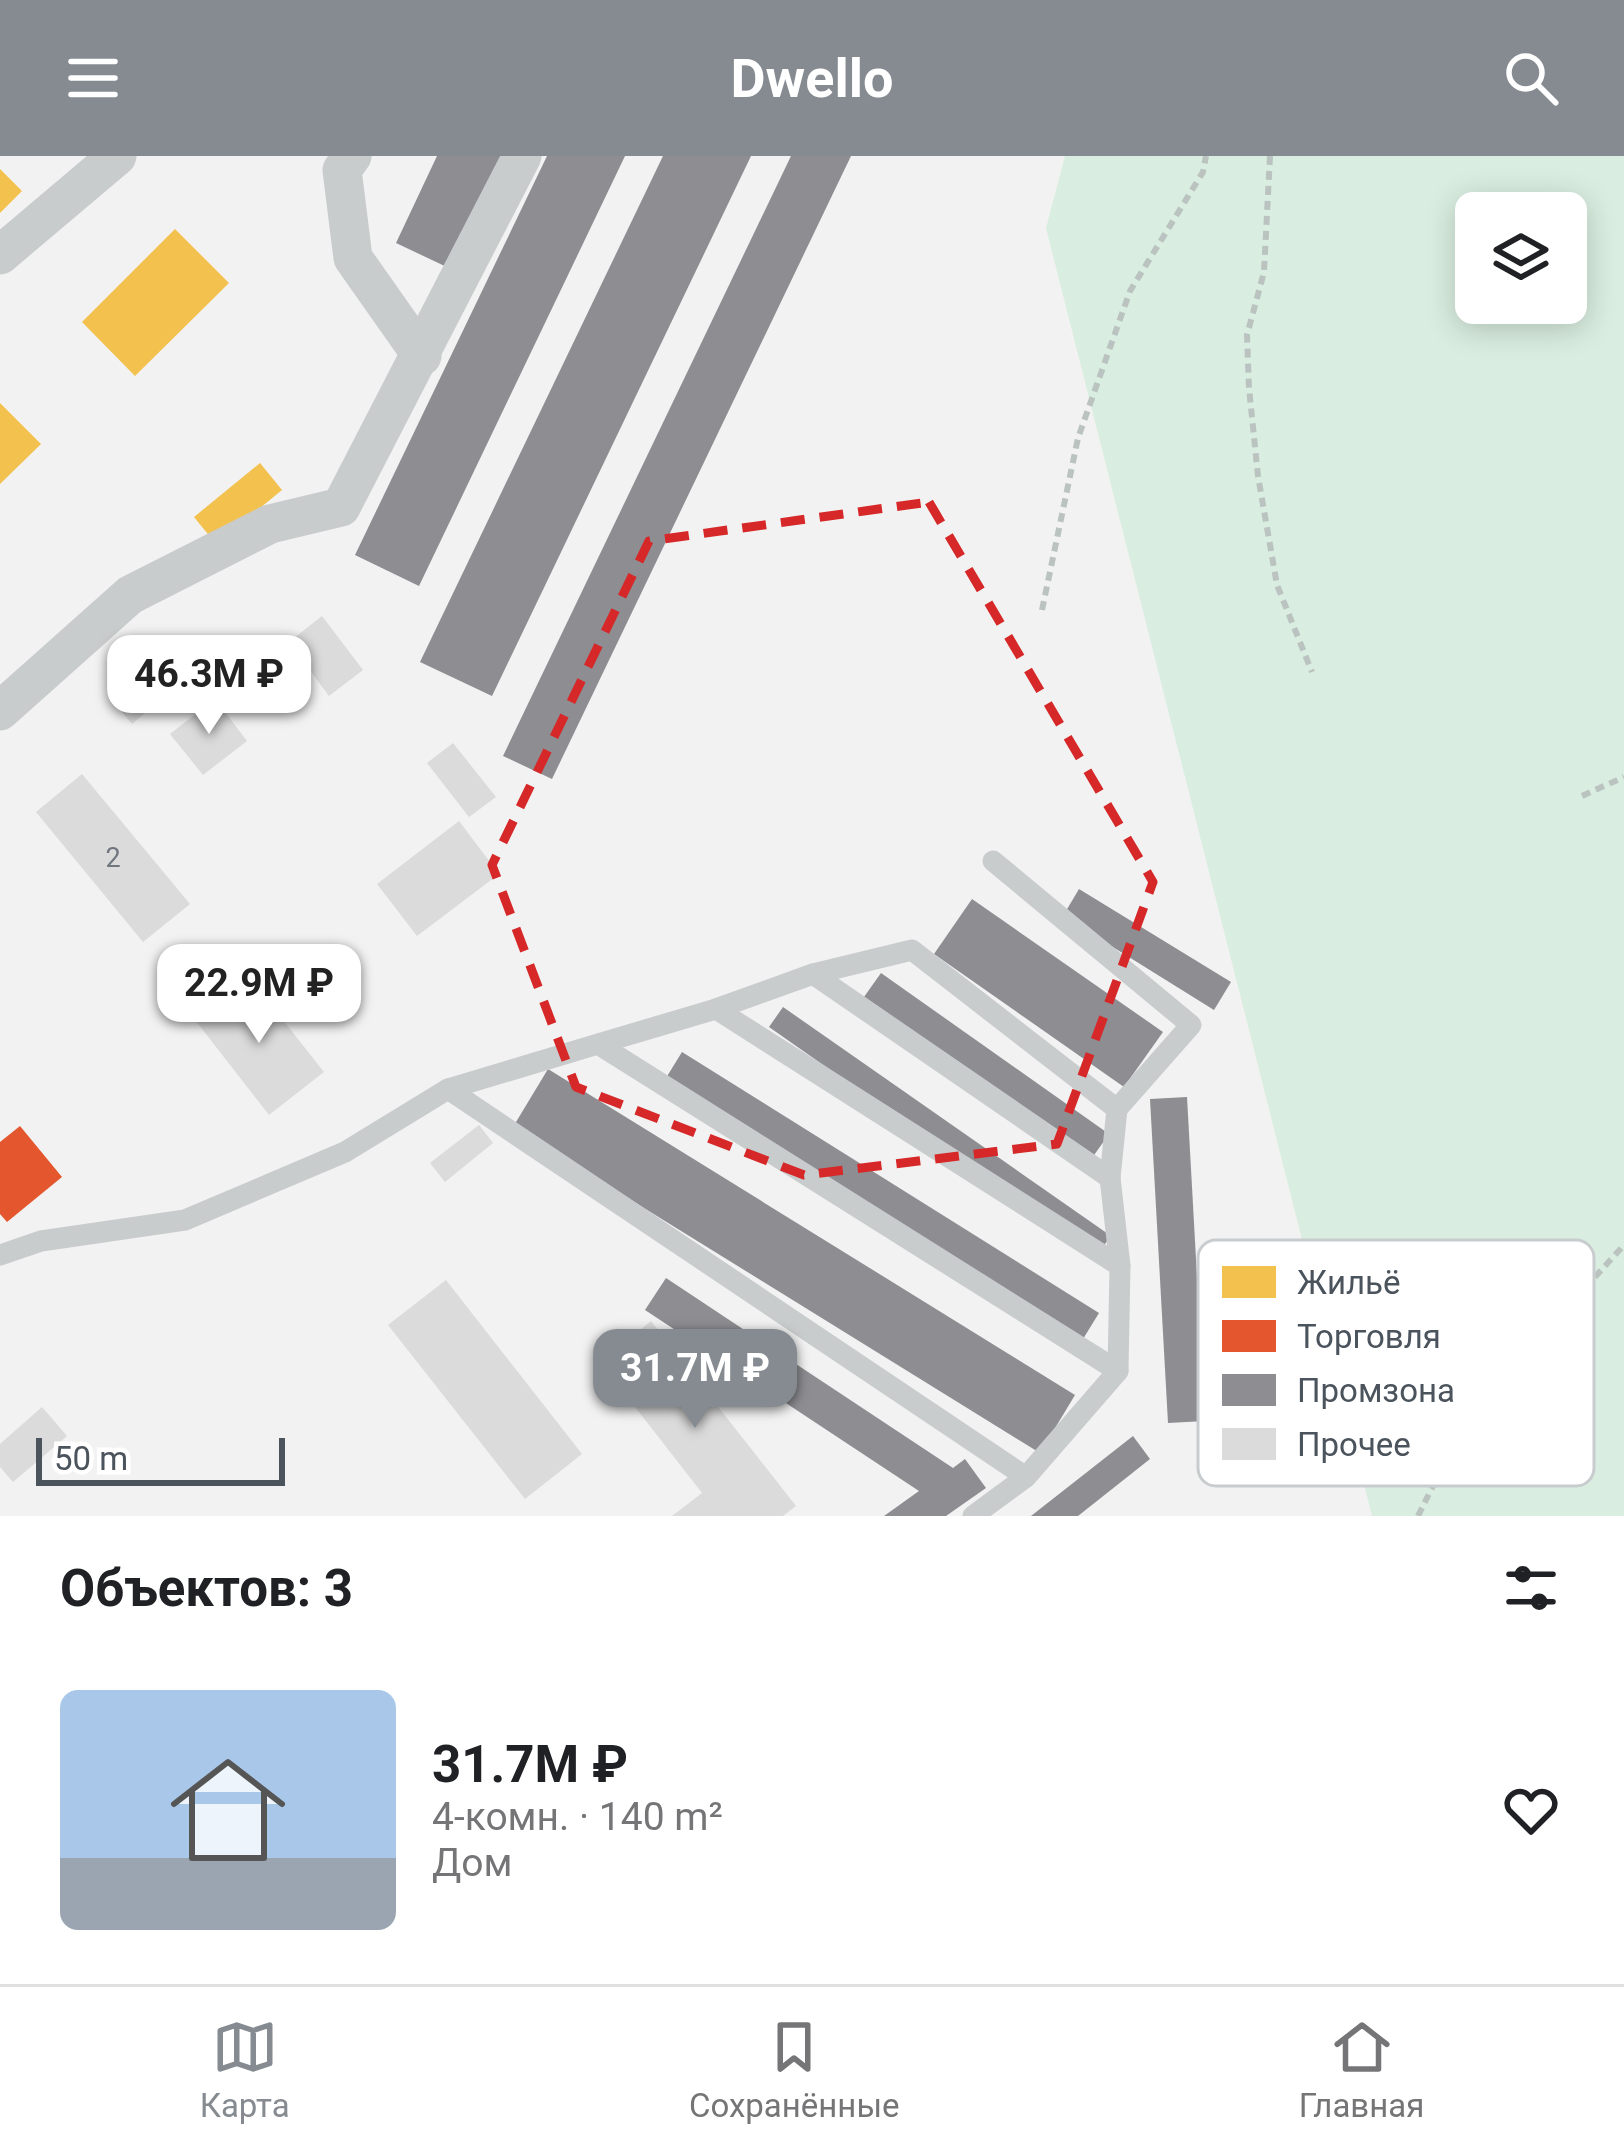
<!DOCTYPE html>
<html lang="ru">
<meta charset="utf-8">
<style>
body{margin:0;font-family:Roboto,sans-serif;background:#f2f2f2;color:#202124;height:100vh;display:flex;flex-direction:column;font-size:45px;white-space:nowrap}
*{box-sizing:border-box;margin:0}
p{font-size:39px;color:#757577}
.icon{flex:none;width:66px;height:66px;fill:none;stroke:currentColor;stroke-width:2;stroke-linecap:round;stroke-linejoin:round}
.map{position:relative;height:1360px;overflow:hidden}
.side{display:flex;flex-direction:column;background:#fff;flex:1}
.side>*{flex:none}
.buttons{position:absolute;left:1455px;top:36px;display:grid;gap:24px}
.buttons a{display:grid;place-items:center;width:132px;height:132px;border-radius:18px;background:#fff;box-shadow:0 6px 30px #0003;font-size:60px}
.scale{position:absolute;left:36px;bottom:30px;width:249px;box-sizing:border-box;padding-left:12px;border:6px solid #4b545c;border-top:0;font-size:33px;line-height:42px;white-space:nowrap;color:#4b545c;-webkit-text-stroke:9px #fff;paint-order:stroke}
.price{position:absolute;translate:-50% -102px;padding:0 27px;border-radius:24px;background:#fff;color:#222;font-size:39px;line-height:78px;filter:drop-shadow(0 3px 6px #0008)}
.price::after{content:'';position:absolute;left:50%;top:72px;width:36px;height:27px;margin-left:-18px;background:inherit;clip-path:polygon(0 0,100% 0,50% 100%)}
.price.selected{background:#858b90;color:#fff}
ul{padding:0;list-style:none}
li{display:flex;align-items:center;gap:36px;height:300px;padding:0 60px}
li span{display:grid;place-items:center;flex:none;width:336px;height:240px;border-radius:18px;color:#555}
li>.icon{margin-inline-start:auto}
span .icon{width:144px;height:144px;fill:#fffc;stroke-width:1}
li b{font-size:51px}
h2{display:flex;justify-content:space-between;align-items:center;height:144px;padding:0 60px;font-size:51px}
header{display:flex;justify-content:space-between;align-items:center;height:156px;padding:0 60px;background:#858b90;color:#fff;font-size:54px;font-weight:700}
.dock{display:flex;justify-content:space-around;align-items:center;height:168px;border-top:3px solid #e0e0e0;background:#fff;font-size:33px;color:#757577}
.dock a{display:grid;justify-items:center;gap:6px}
.dock .selected{color:#858b90}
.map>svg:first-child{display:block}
.green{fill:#d9eee0;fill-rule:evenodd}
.homes{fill:#f2c14e}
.shops{fill:#e4572e}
.industry{fill:#8d8d92}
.building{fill:#dbdbdc}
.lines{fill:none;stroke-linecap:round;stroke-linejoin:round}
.path{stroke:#bac3c0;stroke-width:6;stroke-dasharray:9 6;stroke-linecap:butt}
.service{stroke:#c9cccd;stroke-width:21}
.minor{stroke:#c9cccd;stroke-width:39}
.marked{fill:none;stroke:#d62828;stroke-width:9;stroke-dasharray:24 15;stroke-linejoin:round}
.labels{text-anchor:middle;stroke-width:12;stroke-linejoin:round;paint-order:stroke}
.number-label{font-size:27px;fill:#70767d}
.key{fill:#fff;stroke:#c9ccce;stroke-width:3}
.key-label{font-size:33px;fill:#4b545c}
</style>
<header><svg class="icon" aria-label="menu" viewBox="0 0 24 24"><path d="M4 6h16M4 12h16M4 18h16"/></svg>Dwello<svg class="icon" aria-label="search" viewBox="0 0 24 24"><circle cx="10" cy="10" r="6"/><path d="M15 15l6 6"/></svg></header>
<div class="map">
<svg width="1624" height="1360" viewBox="0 0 1624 1360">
<rect width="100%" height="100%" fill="#f2f2f2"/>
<path class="green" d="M1065 0H1624V1360H1372L1046 72ZM1476 57H1566V147H1476Z"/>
<g class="homes">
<polygon points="0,13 22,35 0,57"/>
<polygon points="175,73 229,127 135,220 82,166"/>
<polygon points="0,247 41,288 0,328"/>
<polygon points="260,307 282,334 216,388 194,361"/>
</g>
<polygon class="shops" points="20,970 62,1021 7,1066 0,1058 0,986"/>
<g class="industry">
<polygon points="437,0 505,0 451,113 396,87"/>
<polygon points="547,0 625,0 419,430 355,399"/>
<polygon points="663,0 751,0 492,540 420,506"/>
<polygon points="791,0 851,0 552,623 503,600"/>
<polygon points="1079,733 1231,826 1214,854 1063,760"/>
<polygon points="972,743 1163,876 1124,931 934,798"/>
<polygon points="881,817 1109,978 1087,1009 859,848"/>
<polygon points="783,851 1111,1080 1096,1100 769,871"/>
<polygon points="682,896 1099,1157 1083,1183 666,922"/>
<polygon points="548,913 1075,1239 1040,1297 513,971"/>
<polygon points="1187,941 1205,1265 1168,1267 1150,943"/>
<polygon points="666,1122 953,1312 965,1303 986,1332 946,1360 884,1360 919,1335 645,1154"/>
<polygon points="1133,1280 1150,1303 1078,1360 1031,1360"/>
</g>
<g class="building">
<polygon points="322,460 363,514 329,540 289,486"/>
<polygon points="181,484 202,510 132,568 111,543"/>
<polygon points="215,543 247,585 203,619 170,578"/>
<polygon points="453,587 496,641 469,661 427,607"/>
<polygon points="82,618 190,748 143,786 36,656"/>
<polygon points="459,665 499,718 417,780 377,728"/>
<polygon points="249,821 324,916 269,959 195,864"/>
<polygon points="479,969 493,987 445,1026 430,1007"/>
<polygon points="446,1124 582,1298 525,1343 388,1169"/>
<polygon points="651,1165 796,1350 783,1360 672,1360 702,1337 600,1206"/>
<polygon points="42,1251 67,1280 13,1326 0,1311 0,1288"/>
</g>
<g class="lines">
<g class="path">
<polyline points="1270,0 1264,116 1247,179 1249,232 1258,320 1277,429 1312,516"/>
<polyline points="1042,454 1078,282 1130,135 1203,16 1206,0"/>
<polyline points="1582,640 1624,621"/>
<polyline points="1418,1360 1466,1263 1624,1089"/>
</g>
<g class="service">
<polyline points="993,705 1191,869 1117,953"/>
<polyline points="813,818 912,794 1117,953 1110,1022"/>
<polyline points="716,853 813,818 1110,1022 1120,1110"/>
<polyline points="598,888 716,853 1120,1110 1118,1215"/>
<polyline points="448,933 598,888 1118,1215 1026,1321"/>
<polyline points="0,1099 41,1085 185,1064 345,996 448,933 1026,1321 973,1360"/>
</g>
<g class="minor">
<polyline points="352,0 342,14 353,102 422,200"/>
<polyline points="0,99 117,0"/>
<polyline points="0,555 130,439 270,368 341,351 522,0"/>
</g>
</g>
<path class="marked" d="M929 346 1153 726 1057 988 804 1019 576 931 492 709 649 385Z"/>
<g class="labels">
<g class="number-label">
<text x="113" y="711">2</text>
</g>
</g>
<rect x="1198" y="1084" width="396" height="246" rx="18" class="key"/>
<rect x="1222" y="1110" width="54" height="32" fill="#f2c14e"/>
<rect x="1222" y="1164" width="54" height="32" fill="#e4572e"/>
<rect x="1222" y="1218" width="54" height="32" fill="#8d8d92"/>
<rect x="1222" y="1272" width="54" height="32" fill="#dbdbdc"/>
<g class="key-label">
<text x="1297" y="1138">Жильё</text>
<text x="1297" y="1192">Торговля</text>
<text x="1297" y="1246">Промзона</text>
<text x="1297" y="1300">Прочее</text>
</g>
</svg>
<div class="buttons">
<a><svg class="icon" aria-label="layers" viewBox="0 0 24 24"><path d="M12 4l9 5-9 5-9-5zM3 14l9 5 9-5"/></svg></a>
</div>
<div class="scale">50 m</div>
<b class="price" style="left:209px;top:581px">46.3M ₽</b>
<b class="price" style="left:259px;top:890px">22.9M ₽</b>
<b class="price selected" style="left:695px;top:1275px">31.7M ₽</b>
</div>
<section class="side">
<h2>Объектов: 3<svg class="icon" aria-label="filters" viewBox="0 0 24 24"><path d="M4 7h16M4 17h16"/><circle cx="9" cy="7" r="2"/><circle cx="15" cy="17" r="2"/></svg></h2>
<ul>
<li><span style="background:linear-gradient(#a9c7e8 70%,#9aa5b1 0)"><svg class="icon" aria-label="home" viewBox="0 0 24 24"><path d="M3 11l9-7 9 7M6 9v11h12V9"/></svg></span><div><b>31.7M ₽</b><p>4-комн. · 140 m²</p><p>Дом</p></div><svg class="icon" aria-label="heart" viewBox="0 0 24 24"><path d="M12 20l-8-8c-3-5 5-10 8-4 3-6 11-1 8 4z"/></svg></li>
</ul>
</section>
<nav class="dock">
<a class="selected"><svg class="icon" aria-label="map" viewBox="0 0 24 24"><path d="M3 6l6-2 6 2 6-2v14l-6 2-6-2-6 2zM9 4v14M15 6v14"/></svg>Карта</a>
<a><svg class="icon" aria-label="saved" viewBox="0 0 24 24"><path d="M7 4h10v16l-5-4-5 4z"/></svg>Сохранённые</a>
<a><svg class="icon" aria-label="home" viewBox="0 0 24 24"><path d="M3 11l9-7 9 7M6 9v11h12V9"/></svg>Главная</a>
</nav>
